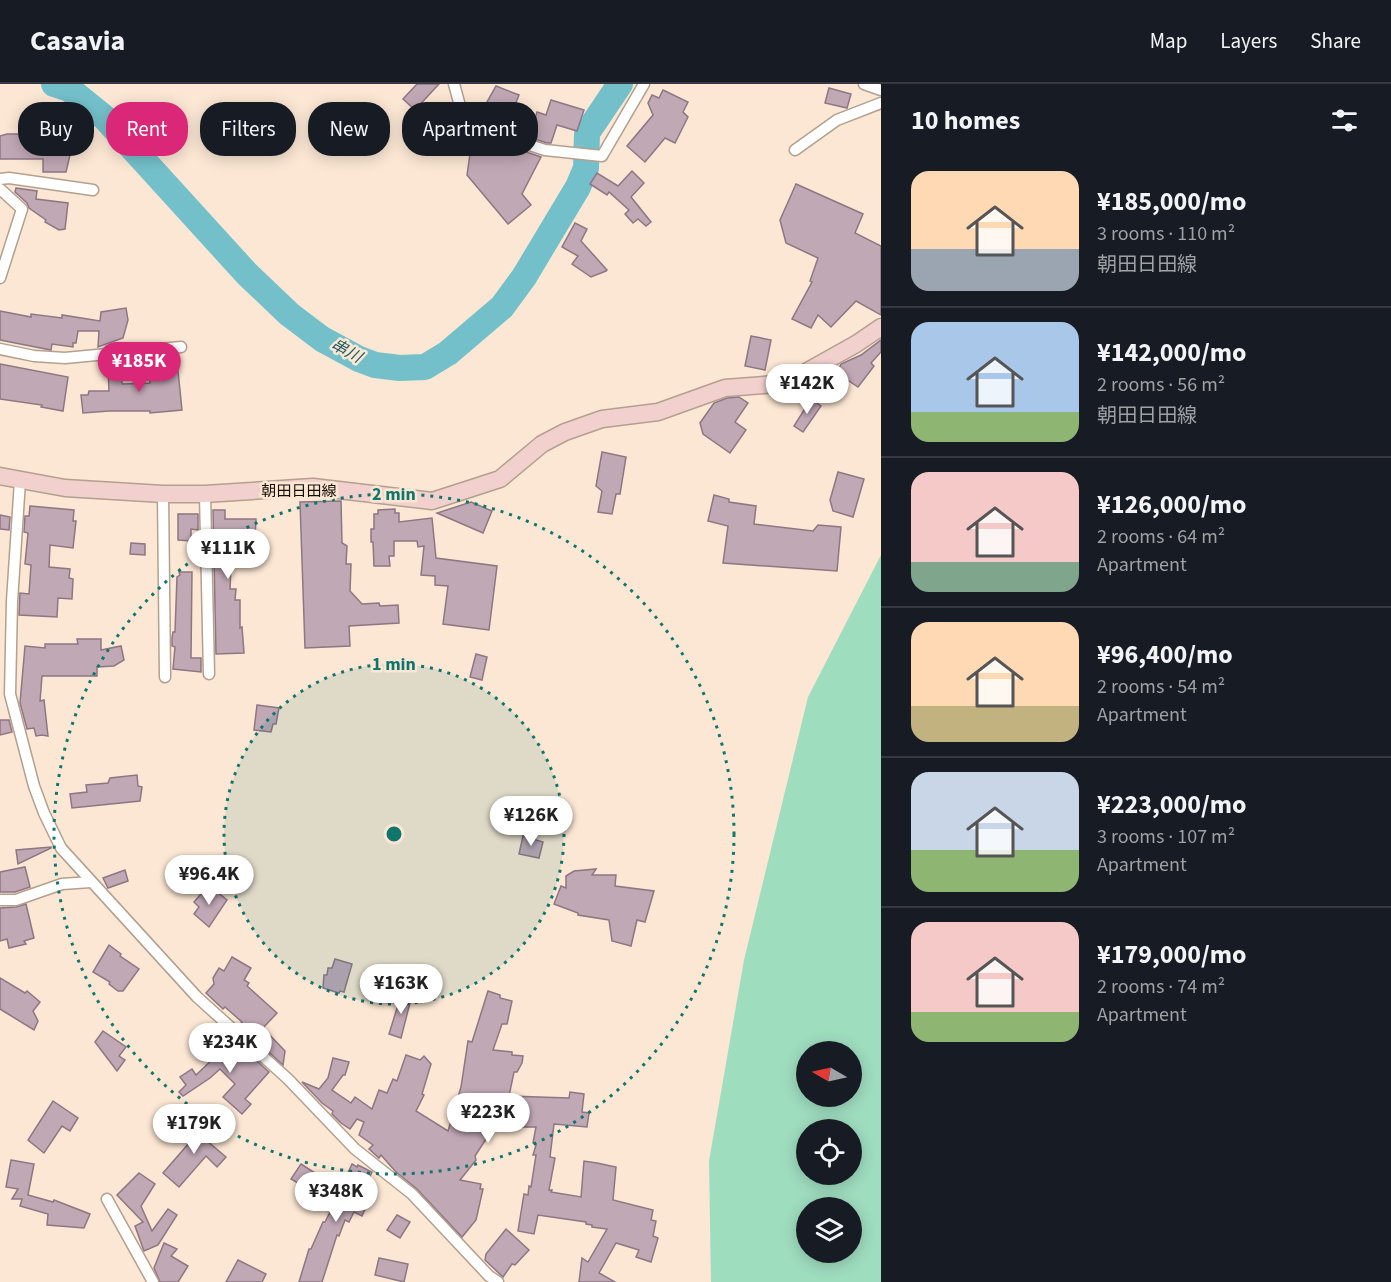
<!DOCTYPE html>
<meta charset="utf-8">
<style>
body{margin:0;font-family:"Source Sans 3","Noto Sans JP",sans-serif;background:#242831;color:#f1f3f6;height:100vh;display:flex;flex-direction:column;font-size:22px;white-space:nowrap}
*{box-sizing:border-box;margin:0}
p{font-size:20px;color:#9ea1a6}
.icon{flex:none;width:33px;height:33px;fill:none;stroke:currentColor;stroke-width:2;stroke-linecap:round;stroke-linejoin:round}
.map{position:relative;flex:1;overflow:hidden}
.panel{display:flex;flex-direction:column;background:#171b24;width:510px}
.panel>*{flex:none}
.guide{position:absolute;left:18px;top:18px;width:570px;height:54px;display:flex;gap:12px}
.needle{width:39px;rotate:279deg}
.controls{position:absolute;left:796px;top:957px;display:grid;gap:12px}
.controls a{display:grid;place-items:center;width:66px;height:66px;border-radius:50%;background:#171b24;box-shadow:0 3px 15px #0003;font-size:30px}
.price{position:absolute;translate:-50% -51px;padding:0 14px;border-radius:21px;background:#fff;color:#222;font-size:20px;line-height:39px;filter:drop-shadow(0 2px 3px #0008)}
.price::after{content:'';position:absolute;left:50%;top:36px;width:18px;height:14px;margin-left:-9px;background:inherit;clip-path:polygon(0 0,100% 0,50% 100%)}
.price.on{background:#db2777;color:#fff}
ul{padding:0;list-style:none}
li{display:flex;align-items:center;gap:18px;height:150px;padding:0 30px}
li+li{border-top:2px solid #363941}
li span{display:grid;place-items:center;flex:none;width:168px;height:120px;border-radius:18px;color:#555}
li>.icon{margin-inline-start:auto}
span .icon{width:72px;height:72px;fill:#fffc;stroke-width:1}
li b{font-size:26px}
h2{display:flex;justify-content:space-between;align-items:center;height:72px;padding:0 30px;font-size:26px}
.pill{padding:0 21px;border-radius:24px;background:#171b24;box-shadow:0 3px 15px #0003;font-size:21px;line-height:54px}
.pill.on{background:#db2777;color:#fff}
header{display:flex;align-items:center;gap:36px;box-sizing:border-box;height:84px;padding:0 30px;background:#171b24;border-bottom:2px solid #363941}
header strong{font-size:28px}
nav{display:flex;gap:33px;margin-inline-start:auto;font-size:21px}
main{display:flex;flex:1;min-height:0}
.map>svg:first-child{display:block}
.green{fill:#9fddbf;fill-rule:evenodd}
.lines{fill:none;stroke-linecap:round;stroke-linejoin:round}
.river{stroke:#74c0ca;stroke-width:26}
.building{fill:#c1a8b5;stroke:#8e7683;stroke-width:1.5}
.street-casing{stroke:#b3a08e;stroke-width:13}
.secondary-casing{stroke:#b3a08e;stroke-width:19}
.street{stroke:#fff;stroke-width:10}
.secondary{stroke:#f2d0ce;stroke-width:16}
.ring{fill:none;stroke:#0f766e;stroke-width:3;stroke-dasharray:3 6}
.labels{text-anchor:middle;stroke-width:5;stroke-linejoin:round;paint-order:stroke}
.street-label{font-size:15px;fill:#160f09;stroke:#fce7d4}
.water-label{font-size:16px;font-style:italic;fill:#1c5c64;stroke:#fce7d4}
.centre{fill:#0f766e;stroke:#fce7d4;stroke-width:3}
.ring-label{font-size:18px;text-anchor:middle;font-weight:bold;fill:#0f766e;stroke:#fce7d4;stroke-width:5;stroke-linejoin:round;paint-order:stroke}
</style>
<header>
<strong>Casavia</strong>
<nav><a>Map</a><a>Layers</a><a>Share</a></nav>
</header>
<main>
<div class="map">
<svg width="881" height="1198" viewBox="0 0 881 1198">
<rect width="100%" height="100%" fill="#fce7d4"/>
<path class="green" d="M881 471V1198H711L709 1077 744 876 808 613ZM807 968H852V1012H807ZM807 1046H852V1090H807ZM807 1124H852V1168H807Z"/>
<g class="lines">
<polyline class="river" points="54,0 69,5 105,34 247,190 289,230 322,255 359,275 375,281 400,284 425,283 448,269 502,223 524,193 578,103 586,84 587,49 620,0"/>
</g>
<g class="building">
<polygon points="417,0 439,0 415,26 403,15"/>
<polygon points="496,2 519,11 510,34 533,41 537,28 546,31 551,16 584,26 577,47 557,41 551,59 547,59 471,34 470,31 476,23 483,25"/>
<polygon points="829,4 851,10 847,24 825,19"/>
<polygon points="663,6 688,18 683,28 688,33 675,59 665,54 645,78 627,62 653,31 648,19 652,11 659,14"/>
<polygon points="461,46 541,73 522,110 531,121 508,140 467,91 470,70 452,59"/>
<polygon points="7,50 44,50 63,61 61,69 70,71 66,88 43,88 43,75 0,75 0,52"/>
<polygon points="632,87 644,99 631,113 651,138 646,142 638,135 633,139 625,130 629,126 609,108 607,111 590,100 597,89 618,102"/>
<polygon points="796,100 863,130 855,149 881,162 881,231 856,217 831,243 818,231 811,244 792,235 812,198 810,197 818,174 786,159 780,136"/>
<polygon points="16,104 37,107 36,115 68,119 65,145 59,146 45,138 46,136 29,124 27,119 15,108"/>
<polygon points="575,139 587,145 581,157 607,186 606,187 591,193 572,180 578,172 562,163"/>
<polygon points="126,224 128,236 123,254 98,263 99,247 78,247 76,259 73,259 73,263 52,260 51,266 0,256 0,227 31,233 31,230 62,234 62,231 100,237 101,228"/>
<polygon points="751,252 771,256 765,286 745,282"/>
<polygon points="881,256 881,268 871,279 874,282 858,303 837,289 841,280 861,271"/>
<polygon points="173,276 178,287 182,326 150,329 150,327 109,327 83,329 81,311 88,311 89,307 109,307 108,286 121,286 122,300 150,299 147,281"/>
<polygon points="0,280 68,293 63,327 41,323 42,321 0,315"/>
<polygon points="739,313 748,319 735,338 746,346 730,369 703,350 700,339 714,319 727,314"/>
<polygon points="811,315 821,322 803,348 794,342"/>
<polygon points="602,368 626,373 620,410 616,410 612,430 598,428 602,407 596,402"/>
<polygon points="838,388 864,395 853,433 833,427 830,416"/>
<polygon points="714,411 729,415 729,418 756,422 754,440 813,447 818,441 841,443 837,487 723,479 728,442 708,437"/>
<polygon points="341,417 342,459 347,462 346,480 351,480 350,507 362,520 379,519 380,522 398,521 399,539 349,542 350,562 305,564 300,418"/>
<polygon points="471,418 492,427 483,449 437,429"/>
<polygon points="30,422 74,426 73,437 76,437 73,464 50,461 49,483 70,485 69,494 73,495 72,515 58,514 57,533 19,531 20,509 29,510 31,481 25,480 28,449 24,448 25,432 29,432"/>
<polygon points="395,425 395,429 399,429 399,438 432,434 436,474 497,482 489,546 443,540 448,502 435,501 435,492 421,491 424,462 418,463 417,457 394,457 394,472 389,472 390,482 374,482 373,458 371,458 371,445 374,445 374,430 378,430 378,426"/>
<polygon points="213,426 225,426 225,435 256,435 255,455 239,455 240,482 231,483 230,505 236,505 235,516 240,516 240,544 242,543 244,569 216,570"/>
<polygon points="178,430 198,430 198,446 191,445 191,457 178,456"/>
<polygon points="0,431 10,433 9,446 0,445"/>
<polygon points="131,459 145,460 145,471 130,470"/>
<polygon points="179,488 192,488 191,574 201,574 201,588 173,585 175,563 172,562 172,554 173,548 175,548 177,493 180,491"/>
<polygon points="77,555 101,555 101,566 121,562 124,576 114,582 97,583 97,592 42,592 40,617 44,616 48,652 42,651 36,652 34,644 27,645 20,619 25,562 45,564 45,560 78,560"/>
<polygon points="476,570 487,573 482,596 470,593"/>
<polygon points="257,621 279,624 276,640 273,640 271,648 254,646"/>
<polygon points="0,636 9,636 12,648 0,651"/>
<polygon points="137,691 138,702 142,703 140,717 72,724 70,710 87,708 86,701 108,699 110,694"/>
<polygon points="523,752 543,758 539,774 519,770"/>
<polygon points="51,763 51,764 18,780 16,766"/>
<polygon points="25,783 30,803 15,808 0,808 0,788"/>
<polygon points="596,785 592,791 616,791 615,802 654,807 645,838 637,836 631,862 612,857 609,836 578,831 578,829 554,820 561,802 566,804 566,792 574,787"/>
<polygon points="125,786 128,797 108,804 103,794"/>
<polygon points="207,803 209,805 211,803 227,816 209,843 194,830 199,823 194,818"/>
<polygon points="26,820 34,854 24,857 26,860 9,864 7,855 0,857 0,824 16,823"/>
<polygon points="109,861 121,870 120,872 139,885 123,907 118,907 109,900 110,898 93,888"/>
<polygon points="232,873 251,884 244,896 249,899 247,902 277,929 263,944 285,967 283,981 239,941 242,938 225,923 223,925 206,909 214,900 213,894 219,884 224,887"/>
<polygon points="335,875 352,880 344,908 340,907 339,909 323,904 324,891 327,891 328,884 332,884"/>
<polygon points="0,894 25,909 27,907 40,918 33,927 38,937 34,946 0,925"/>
<polygon points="488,907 500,911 500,914 512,917 507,940 502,940 493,966 512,968 512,971 523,972 522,979 517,988 514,988 509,1012 569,1014 570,1008 584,1010 582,1028 589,1029 587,1043 554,1040 550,1073 555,1074 549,1106 552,1106 551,1108 581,1113 584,1077 597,1079 616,1083 613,1116 653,1126 651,1136 656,1137 653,1152 658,1154 651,1178 636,1173 639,1166 616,1159 599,1189 615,1198 579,1198 582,1174 588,1178 607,1145 592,1143 592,1141 586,1140 586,1138 538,1131 534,1150 518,1147 524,1110 528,1111 529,1102 531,1103 536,1071 533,1071 536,1061 533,1059 536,1043 522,1043 523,1023 500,1018 491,1050 490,1049 475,1072 476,1076 460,1096 481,1100 480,1105 483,1105 476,1136 462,1153 417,1105 396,1088 381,1071 379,1074 369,1065 373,1061 359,1051 364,1038 357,1035 350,1045 341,1039 332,1030 333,1027 322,1019 302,998 319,1005 328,994 333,974 349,978 345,991 343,991 332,1006 351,1019 355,1013 372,1025 379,1006 387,1009 393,995 397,997 406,971 420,976 424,972 431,980 422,1010 424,1011 416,1027 448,1047 461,1003 468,957 472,958"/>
<polygon points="402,908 412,911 401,954 389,950"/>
<polygon points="103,947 126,963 119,972 125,976 117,987 95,958"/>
<polygon points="229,952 269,988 245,1015 251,1020 242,1030 223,1013 235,1000 220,985 210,994 183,1012 179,1008 186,1001 180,993 192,985 196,991 218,970 215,967"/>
<polygon points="53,1017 78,1034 70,1047 62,1042 44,1069 28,1056"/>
<polygon points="198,1036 216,1050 206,1056 226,1073 217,1083 206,1072 179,1103 163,1089 196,1051 191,1047"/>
<polygon points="11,1076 34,1080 28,1111 53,1118 54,1116 90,1130 84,1144 47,1141 48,1130 20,1122 22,1115 12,1115 18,1105 6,1103"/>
<polygon points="301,1080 318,1091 318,1096 312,1105 308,1105 291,1095"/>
<polygon points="352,1080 357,1083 358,1081 372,1088 362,1109 369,1112 365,1120 367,1121 362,1132 354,1128 349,1138 345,1136 339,1152 337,1151 322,1198 299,1198 309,1165 311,1165 323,1138 325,1138 331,1126 329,1124 334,1111 337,1112"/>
<polygon points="139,1089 155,1100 141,1122 152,1147 168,1125 177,1131 158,1161 144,1167 135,1142 143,1138 117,1111"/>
<polygon points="397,1131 410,1138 400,1154 387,1146"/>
<polygon points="506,1145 529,1166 515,1181 512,1180 503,1193 485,1176 486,1170"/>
<polygon points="164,1159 177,1165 171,1172 188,1182 178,1198 160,1198 154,1184"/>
<polygon points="379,1174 408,1180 404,1198 375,1191"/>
<polygon points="238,1176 266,1190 262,1198 226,1198"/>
</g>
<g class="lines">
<defs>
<g id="street">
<polyline points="454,0 465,40 545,66 602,72 644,0"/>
<polyline points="864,0 881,6"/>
<polyline points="795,66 837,36 881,19"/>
<polyline points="0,95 9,94 93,106"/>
<polyline points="0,105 22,125 0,194"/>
<polyline points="0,265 34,272 65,274 181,263"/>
<polyline points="20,397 12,517 10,610 34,702 44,729 61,764 197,913 288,995 355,1065 412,1110 489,1192 498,1198"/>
<polyline points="163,410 165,593"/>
<polyline points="205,410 209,590"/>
<polyline points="0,816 16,816 62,800 91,798"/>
<polyline points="107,1115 153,1198"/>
</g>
<polyline id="secondary" points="0,392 65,404 163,410 205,410 313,403 432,417 500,395 542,360 565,348 602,335 658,328 725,304 776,300 797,293 856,260 881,243"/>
</defs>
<use href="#street" class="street-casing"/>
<use href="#secondary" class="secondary-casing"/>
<use href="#street" class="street"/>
<use href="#secondary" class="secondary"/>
</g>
<circle cx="394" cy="750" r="170" fill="#0f766e" fill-opacity=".12"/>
<g class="ring">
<circle cx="394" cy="750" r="170"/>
<circle cx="394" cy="750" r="340"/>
</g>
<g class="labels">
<g class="street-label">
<text x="299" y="412">朝田日田線</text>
</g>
<g class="water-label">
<text transform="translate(347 266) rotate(29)" y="6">串川</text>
</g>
</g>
<circle cx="394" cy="750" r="9" class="centre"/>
<g class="ring-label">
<text x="394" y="416">2 min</text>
<text x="394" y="586">1 min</text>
</g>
</svg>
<div class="controls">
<a><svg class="needle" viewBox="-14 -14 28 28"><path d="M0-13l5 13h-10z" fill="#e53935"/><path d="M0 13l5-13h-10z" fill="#9ea1a6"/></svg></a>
<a><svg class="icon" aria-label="locate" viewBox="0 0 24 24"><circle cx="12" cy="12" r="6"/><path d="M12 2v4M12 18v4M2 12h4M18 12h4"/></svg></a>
<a><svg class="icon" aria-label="layers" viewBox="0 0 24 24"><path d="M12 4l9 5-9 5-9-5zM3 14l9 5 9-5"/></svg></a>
</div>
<b class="price on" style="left:139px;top:309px">¥185K</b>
<b class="price" style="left:807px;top:331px">¥142K</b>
<b class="price" style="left:228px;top:496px">¥111K</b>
<b class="price" style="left:531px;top:763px">¥126K</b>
<b class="price" style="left:209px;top:822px">¥96.4K</b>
<b class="price" style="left:401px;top:931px">¥163K</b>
<b class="price" style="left:230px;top:990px">¥234K</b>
<b class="price" style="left:488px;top:1060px">¥223K</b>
<b class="price" style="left:194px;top:1071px">¥179K</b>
<b class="price" style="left:336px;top:1139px">¥348K</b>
<div class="guide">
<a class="pill">Buy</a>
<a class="pill on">Rent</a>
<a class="pill">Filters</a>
<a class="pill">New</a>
<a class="pill">Apartment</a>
</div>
</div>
<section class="panel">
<h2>10 homes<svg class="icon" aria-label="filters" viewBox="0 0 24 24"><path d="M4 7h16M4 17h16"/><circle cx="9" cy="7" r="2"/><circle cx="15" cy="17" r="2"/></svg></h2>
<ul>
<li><span style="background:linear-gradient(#ffd9b3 65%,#9aa5b1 0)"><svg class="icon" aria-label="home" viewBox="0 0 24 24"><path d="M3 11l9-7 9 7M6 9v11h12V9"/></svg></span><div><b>¥185,000/mo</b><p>3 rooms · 110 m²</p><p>朝田日田線</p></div></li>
<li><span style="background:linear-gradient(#a9c7e8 75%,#8fb573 0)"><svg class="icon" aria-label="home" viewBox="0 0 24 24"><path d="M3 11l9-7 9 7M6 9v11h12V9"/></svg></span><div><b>¥142,000/mo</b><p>2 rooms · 56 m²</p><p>朝田日田線</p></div></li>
<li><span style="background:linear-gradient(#f6c9c9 75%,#7fa58c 0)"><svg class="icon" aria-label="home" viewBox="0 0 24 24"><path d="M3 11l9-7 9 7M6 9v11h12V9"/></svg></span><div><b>¥126,000/mo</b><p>2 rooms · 64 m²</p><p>Apartment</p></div></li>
<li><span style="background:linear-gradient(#ffd9b3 70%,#c2b280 0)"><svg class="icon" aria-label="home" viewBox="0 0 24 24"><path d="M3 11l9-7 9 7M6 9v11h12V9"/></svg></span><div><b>¥96,400/mo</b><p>2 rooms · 54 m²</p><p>Apartment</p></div></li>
<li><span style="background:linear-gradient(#c9d6e8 65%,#8fb573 0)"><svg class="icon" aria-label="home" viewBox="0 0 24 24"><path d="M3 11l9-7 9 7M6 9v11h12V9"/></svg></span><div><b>¥223,000/mo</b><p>3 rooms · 107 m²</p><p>Apartment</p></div></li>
<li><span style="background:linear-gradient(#f6c9c9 75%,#8fb573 0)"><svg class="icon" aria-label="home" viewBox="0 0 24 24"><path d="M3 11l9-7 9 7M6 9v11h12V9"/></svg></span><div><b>¥179,000/mo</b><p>2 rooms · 74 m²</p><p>Apartment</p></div></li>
</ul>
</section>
</main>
